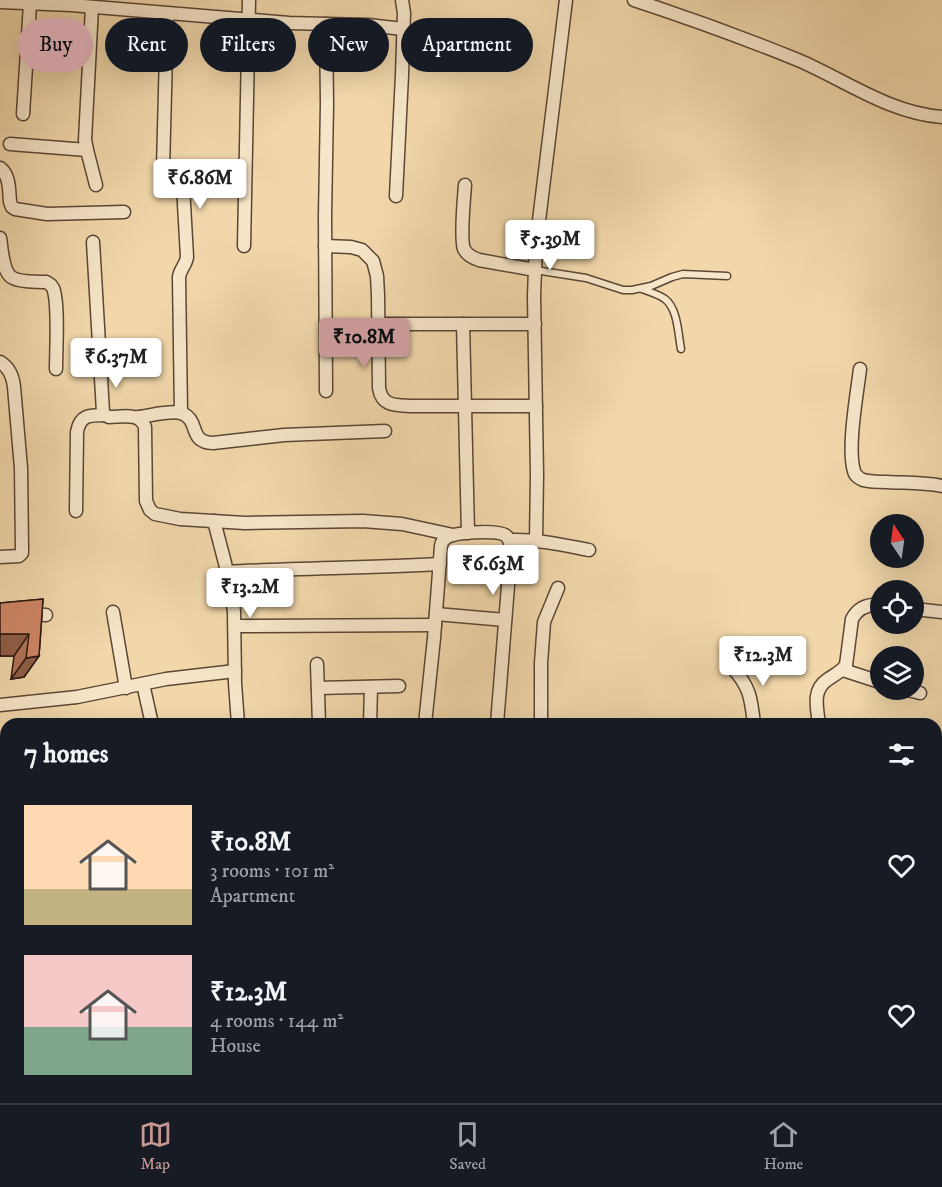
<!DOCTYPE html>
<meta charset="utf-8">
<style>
body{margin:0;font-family:"IM FELL DW Pica",serif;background:#242831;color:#f1f3f6;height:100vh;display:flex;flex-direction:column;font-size:22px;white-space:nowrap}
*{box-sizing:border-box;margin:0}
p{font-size:20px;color:#9ea1a6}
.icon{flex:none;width:33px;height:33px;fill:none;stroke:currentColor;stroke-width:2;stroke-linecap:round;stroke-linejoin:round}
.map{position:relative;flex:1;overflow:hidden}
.sheet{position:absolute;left:0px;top:718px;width:942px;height:386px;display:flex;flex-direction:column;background:#171b24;border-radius:18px 18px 0 0;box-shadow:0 6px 24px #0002}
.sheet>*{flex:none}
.hud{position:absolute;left:18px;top:18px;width:600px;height:54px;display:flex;gap:12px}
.needle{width:39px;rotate:347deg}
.tools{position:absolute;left:870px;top:514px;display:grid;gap:12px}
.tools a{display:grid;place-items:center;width:54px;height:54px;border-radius:50%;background:#171b24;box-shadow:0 6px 24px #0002;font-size:30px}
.price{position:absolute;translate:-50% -51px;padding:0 14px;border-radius:6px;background:#fff;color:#222;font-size:20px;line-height:39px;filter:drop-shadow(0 2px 3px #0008)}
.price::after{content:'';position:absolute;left:50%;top:36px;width:18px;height:14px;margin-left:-9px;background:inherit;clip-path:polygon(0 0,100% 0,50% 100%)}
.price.active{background:#c59692;color:#111}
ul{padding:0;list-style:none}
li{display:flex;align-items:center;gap:18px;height:150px;padding:0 24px}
li span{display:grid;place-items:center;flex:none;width:168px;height:120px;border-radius:0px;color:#555}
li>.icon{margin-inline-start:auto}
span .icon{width:72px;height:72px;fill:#fffc;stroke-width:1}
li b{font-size:26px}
h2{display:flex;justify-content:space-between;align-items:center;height:72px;padding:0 24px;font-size:26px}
.tag{padding:0 21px;border-radius:27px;background:#171b24;box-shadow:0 6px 24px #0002;font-size:21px;line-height:54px}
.tag.active{background:#c59692;color:#111}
.dock{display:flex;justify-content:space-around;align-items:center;height:84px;border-top:2px solid #363941;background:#171b24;font-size:16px;color:#9ea1a6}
.dock a{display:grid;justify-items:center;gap:3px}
.dock .active{color:#c59692}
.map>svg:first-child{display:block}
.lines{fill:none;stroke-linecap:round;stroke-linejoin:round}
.lane-casing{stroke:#5b4736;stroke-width:9}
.street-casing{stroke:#5b4736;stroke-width:15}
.secondary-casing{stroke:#291710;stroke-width:20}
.lane{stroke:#f6e5c8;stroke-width:6}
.street{stroke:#f6e5c8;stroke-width:12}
.secondary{stroke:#f6e5c8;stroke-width:16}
.wall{fill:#b17256;stroke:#291710;stroke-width:1.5}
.shaded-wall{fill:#905d46;stroke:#291710;stroke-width:1.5}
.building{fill:#ce8564;stroke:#291710;stroke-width:1.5}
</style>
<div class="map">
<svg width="942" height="1103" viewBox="0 0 942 1103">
<rect width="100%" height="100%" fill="#f1d7aa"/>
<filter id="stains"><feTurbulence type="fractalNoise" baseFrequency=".00333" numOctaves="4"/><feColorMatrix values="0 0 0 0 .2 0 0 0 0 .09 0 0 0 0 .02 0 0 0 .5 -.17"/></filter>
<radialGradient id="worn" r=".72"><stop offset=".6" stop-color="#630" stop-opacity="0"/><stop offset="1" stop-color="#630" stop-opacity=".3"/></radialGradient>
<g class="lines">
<defs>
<g id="lane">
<polyline points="535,270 586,278 623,290 632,290 651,286 672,277 683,274 727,276"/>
<path d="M642 289C650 292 658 294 665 299 678 309 678 334 681 349"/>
</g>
<g id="street">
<path d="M634 0C689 18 744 38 798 60 845 80 889 113 942 117"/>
<polyline points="0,2 71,5 289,23 368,25 403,29"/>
<polyline points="92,7 85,140 87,150 96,185"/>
<path d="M167 14 163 168 165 173 178 179 183 186 187 257C186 265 180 269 179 277L181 413"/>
<polyline points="23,114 30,4"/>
<polyline points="10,144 87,150"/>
<path d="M0 168C10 175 9 191 10 202L12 207 15 209 47 214 124 212"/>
<path d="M465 185C464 198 460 239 464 249 467 255 473 258 479 260L535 270"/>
<polyline points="396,196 402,75 404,13 402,0"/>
<path d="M0 238C2 248 2 273 13 278 22 283 36 281 46 282 51 285 51 284 53 288 59 302 56 352 56 369"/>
<path d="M93 242 103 412 105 415 109 417C122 417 140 412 145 427L146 501 150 510 155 514 180 519 245 523 363 521 402 524 453 535"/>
<polyline points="244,246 249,0"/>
<path d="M325 246 351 247 362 250 373 261 377 276 378 295 379 388C382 407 396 405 412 406H536"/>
<polyline points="378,324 535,324"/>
<polyline points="463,324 468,533"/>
<path d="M0 362C10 368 13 377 14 387L21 468 22 548V553L19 556 0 557"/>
<path d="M860 369C857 394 847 448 854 471 855 476 859 478 863 480 871 482 879 482 887 482 905 483 923 482 942 486"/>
<polyline points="326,391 325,216 327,104 326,24"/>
<path d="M138 417C149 416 170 410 181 413 201 420 187 442 213 443L284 435 385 431"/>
<path d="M76 511 77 432C80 415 89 415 105 415"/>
<polyline points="214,521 225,563 234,611 235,683 238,724"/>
<path d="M510 540C536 539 563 545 589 550"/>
<polyline points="536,541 537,475 534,296 536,245 566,0"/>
<path d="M227 572C298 568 369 568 440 564"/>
<polyline points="914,609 942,612"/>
<polyline points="113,612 126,688"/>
<polyline points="0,613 46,615"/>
<polyline points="436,614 505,620"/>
<polyline points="235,626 435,625"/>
<polyline points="317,664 319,724"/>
<path d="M732 667C750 687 751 698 754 724"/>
<polyline points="843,670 880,682"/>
<polyline points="143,684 152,724"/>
<polyline points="318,688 399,686"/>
<polyline points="908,690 920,693"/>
<polyline points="0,705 77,697 166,679 235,671"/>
<polyline points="370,724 371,687"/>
<path d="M425 724 434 638 441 546C442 542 442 541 446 538 454 532 496 530 505 535 510 538 510 544 511 548L497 724"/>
<polyline points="541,724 541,663 544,622 558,588"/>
<path d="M819 724C817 708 812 690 827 680 834 675 841 672 846 665L852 619C858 608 868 604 880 605"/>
<polyline points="0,937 6,938"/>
<polyline points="936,949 942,949"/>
<polyline points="0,1075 6,1075"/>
<polyline points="644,1098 646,1103"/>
</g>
<g id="secondary">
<polyline points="0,752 6,757"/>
<polyline points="225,1098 228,1103"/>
</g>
</defs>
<use href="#lane" class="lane-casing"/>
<use href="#street" class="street-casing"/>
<use href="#secondary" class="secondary-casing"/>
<use href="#lane" class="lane"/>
<use href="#street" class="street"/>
<use href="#secondary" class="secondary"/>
</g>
<polygon class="wall" points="43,599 39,656 24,677 11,679 14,656 0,656 0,603"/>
<g class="shaded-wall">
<polygon points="0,634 29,634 14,656 0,656"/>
<polygon points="39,656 24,677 11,679 26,658"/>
</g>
<polygon class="building" points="43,599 39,656 26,658 29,634 0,634 0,603"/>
<rect width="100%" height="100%" filter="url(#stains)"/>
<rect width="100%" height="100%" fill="url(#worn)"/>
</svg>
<div class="tools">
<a><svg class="needle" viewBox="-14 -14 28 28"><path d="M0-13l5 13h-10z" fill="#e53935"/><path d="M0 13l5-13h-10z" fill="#9ea1a6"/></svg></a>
<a><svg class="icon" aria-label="locate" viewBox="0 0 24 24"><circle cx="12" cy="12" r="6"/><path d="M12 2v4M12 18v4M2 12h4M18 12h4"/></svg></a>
<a><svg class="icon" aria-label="layers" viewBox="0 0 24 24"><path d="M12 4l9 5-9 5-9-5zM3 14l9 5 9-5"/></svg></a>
</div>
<b class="price" style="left:200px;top:210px">₹6.86M</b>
<b class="price" style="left:550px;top:271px">₹5.39M</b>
<b class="price active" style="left:364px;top:369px">₹10.8M</b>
<b class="price" style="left:116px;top:389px">₹6.37M</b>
<b class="price" style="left:493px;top:596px">₹6.63M</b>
<b class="price" style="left:250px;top:619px">₹13.2M</b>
<b class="price" style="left:763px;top:687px">₹12.3M</b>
<div class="hud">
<a class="tag active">Buy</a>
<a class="tag">Rent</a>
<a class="tag">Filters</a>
<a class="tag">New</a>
<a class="tag">Apartment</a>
</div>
<section class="sheet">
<h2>7 homes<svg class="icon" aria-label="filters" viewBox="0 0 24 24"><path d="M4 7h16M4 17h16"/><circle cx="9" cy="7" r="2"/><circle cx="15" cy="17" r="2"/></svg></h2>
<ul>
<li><span style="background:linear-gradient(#ffd9b3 70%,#c2b280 0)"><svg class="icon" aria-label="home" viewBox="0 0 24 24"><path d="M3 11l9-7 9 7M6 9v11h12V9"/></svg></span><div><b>₹10.8M</b><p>3 rooms · 101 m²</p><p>Apartment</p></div><svg class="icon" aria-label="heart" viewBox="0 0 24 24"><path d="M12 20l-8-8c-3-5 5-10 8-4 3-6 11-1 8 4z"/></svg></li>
<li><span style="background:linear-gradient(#f6c9c9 60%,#7fa58c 0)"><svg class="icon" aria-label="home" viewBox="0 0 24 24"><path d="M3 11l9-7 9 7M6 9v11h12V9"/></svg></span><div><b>₹12.3M</b><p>4 rooms · 144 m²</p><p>House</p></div><svg class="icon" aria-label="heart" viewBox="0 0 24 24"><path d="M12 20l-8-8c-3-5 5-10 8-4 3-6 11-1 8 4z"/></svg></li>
</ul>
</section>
</div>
<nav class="dock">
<a class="active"><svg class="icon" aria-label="map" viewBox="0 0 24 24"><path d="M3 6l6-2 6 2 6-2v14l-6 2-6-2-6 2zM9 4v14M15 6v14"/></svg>Map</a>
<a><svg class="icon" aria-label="saved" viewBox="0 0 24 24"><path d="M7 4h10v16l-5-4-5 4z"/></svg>Saved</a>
<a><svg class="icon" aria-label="home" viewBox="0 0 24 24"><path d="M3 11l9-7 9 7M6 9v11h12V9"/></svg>Home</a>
</nav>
